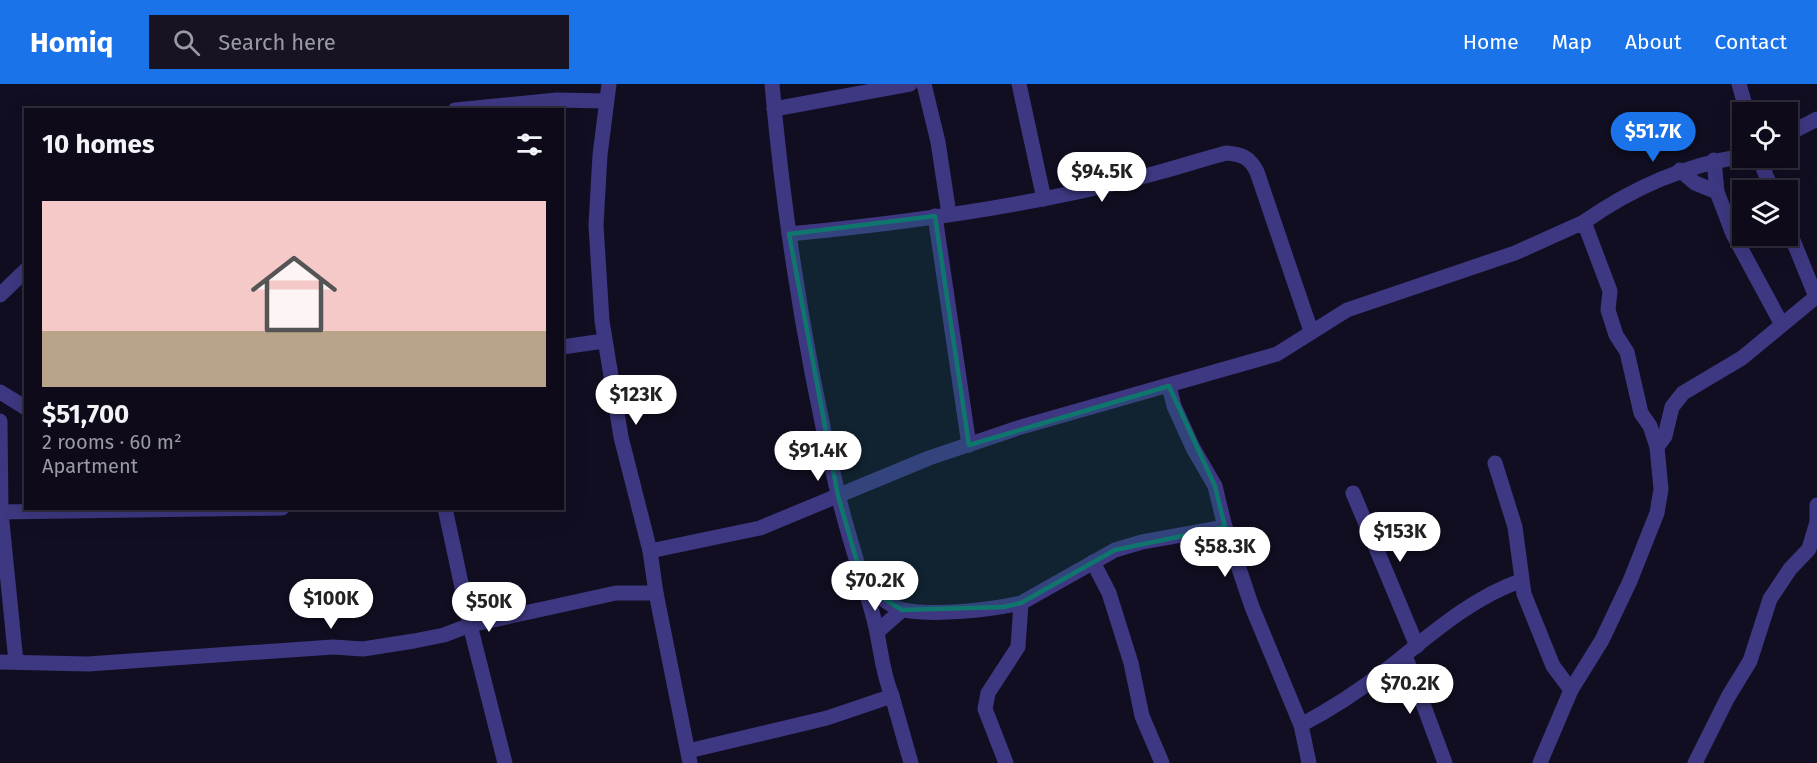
<!DOCTYPE html>
<meta charset="utf-8">
<style>
body{margin:0;font-family:"Fira Sans",sans-serif;background:#171323;color:#f1f3f6;height:100vh;display:flex;flex-direction:column;font-size:22px;white-space:nowrap}
*{box-sizing:border-box;margin:0}
p{font-size:20px;color:#9b9aa2}
.icon{flex:none;width:33px;height:33px;fill:none;stroke:currentColor;stroke-width:2;stroke-linecap:round;stroke-linejoin:round}
.map{position:relative;flex:1;overflow:hidden}
.sheet{position:absolute;left:24px;top:24px;width:540px;height:402px;display:flex;flex-direction:column;background:#0e0a1a;border-radius:0px;box-shadow:0 6px 24px #0002,0 0 0 2px #2e2b39}
.sheet>*{flex:none}
.buttons{position:absolute;left:1732px;top:18px;display:grid;gap:12px}
.buttons a{display:grid;place-items:center;width:66px;height:66px;border-radius:0px;background:#0e0a1a;box-shadow:0 6px 24px #0002,0 0 0 2px #2e2b39;font-size:30px}
.price{position:absolute;translate:-50% -51px;padding:0 14px;border-radius:21px;background:#fff;color:#222;font-size:20px;line-height:39px;filter:drop-shadow(0 2px 3px #0008)}
.price::after{content:'';position:absolute;left:50%;top:36px;width:18px;height:14px;margin-left:-9px;background:inherit;clip-path:polygon(0 0,100% 0,50% 100%)}
.price.current{background:#1a73e8;color:#fff}
ul{padding:0;list-style:none}
li{display:grid;align-content:center;gap:12px;height:318px;padding:0 18px}
li+li{border-top:2px solid #2e2b39}
li span{display:grid;place-items:center;height:186px;border-radius:0px;color:#555}
li>.icon{margin-inline-start:auto}
span .icon{width:108px;height:108px;fill:#fffc;stroke-width:1}
li b{font-size:26px}
h2{display:flex;justify-content:space-between;align-items:center;height:72px;padding:0 18px;font-size:26px}
header{display:flex;align-items:center;gap:36px;box-sizing:border-box;height:84px;padding:0 30px;background:#1a73e8;color:#fff}
header strong{font-size:28px}
nav{display:flex;gap:33px;margin-inline-start:auto;font-size:21px}
.search{width:420px;height:54px;background:#171323;display:flex;align-items:center;gap:15px;box-sizing:border-box;padding:0 21px;border-radius:0px;color:#9b9aa2;font-size:22px}
.map>svg:first-child{display:block}
.lines{fill:none;stroke-linecap:round;stroke-linejoin:round}
.minor{stroke:#3d3881;stroke-width:15}
.marked{fill:#0f766e;fill-opacity:0.2;stroke:#0f766e;stroke-width:4.5;stroke-linejoin:round}
</style>
<header>
<strong>Homiq</strong>
<div class="search"><svg class="icon" aria-label="search" viewBox="0 0 24 24"><circle cx="10" cy="10" r="6"/><path d="M15 15l6 6"/></svg>Search here</div>
<nav><a>Home</a><a>Map</a><a>About</a><a>Contact</a></nav>
</header>
<div class="map">
<svg width="1817" height="679" viewBox="0 0 1817 679">
<rect width="100%" height="100%" fill="#120e22"/>
<g class="lines">
<g class="minor">
<polyline points="609,0 600,71 596,141 602,237 621,353 650,467 656,509 690,679"/>
<polyline points="924,0 938,58 949,130"/>
<polyline points="1019,0 1044,115"/>
<polyline points="1739,0 1747,28"/>
<polyline points="774,25 910,0"/>
<polyline points="455,26 557,16 606,17"/>
<polyline points="1788,50 1817,35"/>
<polyline points="1759,74 1772,106"/>
<polyline points="1714,76 1717,108 1733,150 1781,239"/>
<polyline points="1680,86 1695,99 1717,108"/>
<polyline points="935,132 969,361"/>
<path d="M1584 138C1634 103 1683 82 1743 72"/>
<polyline points="1788,144 1816,213"/>
<path d="M789 150C906 139 1024 123 1137 94 1167 87 1196 77 1226 69 1241 70 1250 73 1257 88L1311 247"/>
<polyline points="0,211 26,186"/>
<polyline points="562,263 604,257"/>
<polyline points="1169,302 1174,322 1193,364 1215,402 1225,443 1252,523 1301,641 1309,679"/>
<polyline points="0,308 26,324"/>
<polyline points="0,337 1,428 16,578"/>
<polyline points="1495,379 1515,443 1524,510 1553,582 1571,606"/>
<polyline points="1353,409 1417,562"/>
<polyline points="445,424 470,541 505,679"/>
<polyline points="0,428 282,424"/>
<polyline points="650,467 760,444 929,374 1021,343 1277,270 1347,226 1515,169 1584,138 1610,207 1608,226 1616,251 1627,268 1641,329 1650,342 1657,363"/>
<polyline points="1093,478 1109,509 1131,579 1142,632 1162,679"/>
<path d="M864 502C876 509 892 524 904 526 935 532 990 526 1021 519L1115 466 1142 458 1225 443"/>
<polyline points="878,547 902,526"/>
<polyline points="1405,571 1445,679"/>
<polyline points="0,578 88,580 333,563 363,565 414,557 444,551 470,541 616,509 656,509"/>
<polyline points="892,612 911,679"/>
<path d="M1301 641C1331 625 1359 607 1386 586 1428 553 1469 515 1520 497"/>
<path d="M688 667 827 634 892 612C880 583 881 558 872 528 861 489 847 449 838 410 806 275 784 138 772 0"/>
<polyline points="1006,679 985,625 988,609 1018,563 1021,519"/>
<polyline points="1540,679 1571,606 1602,556 1630,497 1657,429 1661,405 1657,363 1665,352 1672,323 1683,309 1742,274 1817,212"/>
<polyline points="1695,679 1728,613 1750,577 1770,515 1790,485 1809,465 1817,438 1817,421"/>
</g>
</g>
<path class="marked" d="M935 132 969 361 1169 302 1215 402 1225 443 1115 466 1021 519 1004 523 902 526 864 502 838 412 789 150Z"/>
</svg>
<div class="buttons">
<a><svg class="icon" aria-label="locate" viewBox="0 0 24 24"><circle cx="12" cy="12" r="6"/><path d="M12 2v4M12 18v4M2 12h4M18 12h4"/></svg></a>
<a><svg class="icon" aria-label="layers" viewBox="0 0 24 24"><path d="M12 4l9 5-9 5-9-5zM3 14l9 5 9-5"/></svg></a>
</div>
<b class="price current" style="left:1653px;top:79px">$51.7K</b>
<b class="price" style="left:1102px;top:119px">$94.5K</b>
<b class="price" style="left:636px;top:342px">$123K</b>
<b class="price" style="left:818px;top:398px">$91.4K</b>
<b class="price" style="left:1400px;top:479px">$153K</b>
<b class="price" style="left:1225px;top:494px">$58.3K</b>
<b class="price" style="left:875px;top:528px">$70.2K</b>
<b class="price" style="left:331px;top:546px">$100K</b>
<b class="price" style="left:489px;top:549px">$50K</b>
<b class="price" style="left:1410px;top:631px">$70.2K</b>
<section class="sheet">
<h2>10 homes<svg class="icon" aria-label="filters" viewBox="0 0 24 24"><path d="M4 7h16M4 17h16"/><circle cx="9" cy="7" r="2"/><circle cx="15" cy="17" r="2"/></svg></h2>
<ul>
<li><span style="background:linear-gradient(#f6c9c9 70%,#b9a48a 0)"><svg class="icon" aria-label="home" viewBox="0 0 24 24"><path d="M3 11l9-7 9 7M6 9v11h12V9"/></svg></span><div><b>$51,700</b><p>2 rooms · 60 m²</p><p>Apartment</p></div></li>
</ul>
</section>
</div>
